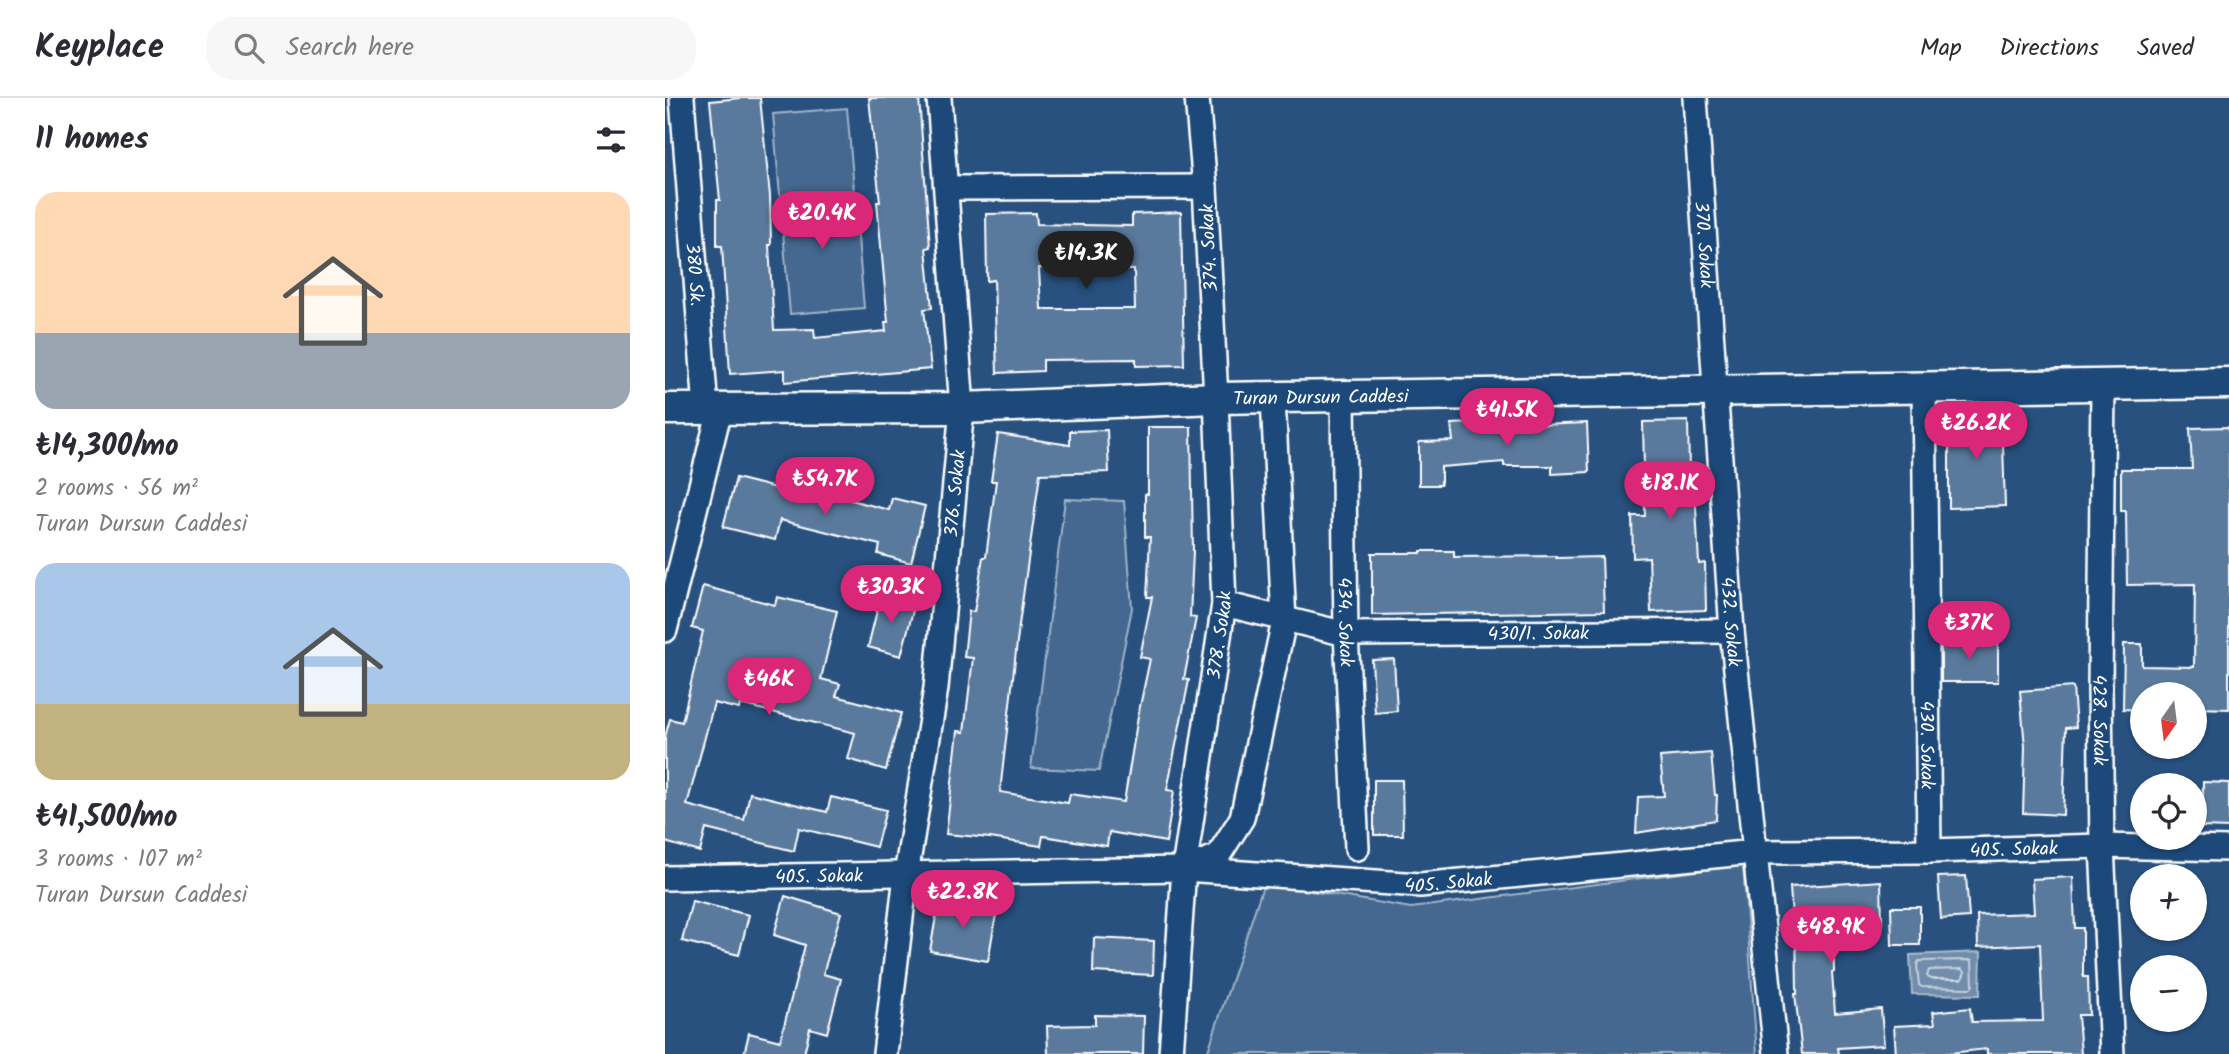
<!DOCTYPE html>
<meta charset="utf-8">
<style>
body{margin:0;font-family:Kalam,sans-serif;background:#f7f7f7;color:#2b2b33;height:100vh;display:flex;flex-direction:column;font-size:26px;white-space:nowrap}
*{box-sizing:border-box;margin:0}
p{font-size:23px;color:#7c7c81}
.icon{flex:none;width:38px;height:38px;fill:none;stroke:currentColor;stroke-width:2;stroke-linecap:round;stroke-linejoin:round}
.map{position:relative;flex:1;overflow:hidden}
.sheet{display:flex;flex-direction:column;background:#fff;width:665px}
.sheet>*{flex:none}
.needle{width:46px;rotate:194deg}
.tools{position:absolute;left:1465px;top:584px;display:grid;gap:14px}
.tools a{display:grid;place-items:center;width:77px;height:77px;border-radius:50%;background:#fff;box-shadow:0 2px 5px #0004;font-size:35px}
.price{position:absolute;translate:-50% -60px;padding:0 16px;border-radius:24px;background:#db2777;color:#fff;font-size:23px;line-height:46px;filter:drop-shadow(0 2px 4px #0008)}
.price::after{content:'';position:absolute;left:50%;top:42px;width:21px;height:16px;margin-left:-10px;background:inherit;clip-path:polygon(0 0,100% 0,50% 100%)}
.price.active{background:#222;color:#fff}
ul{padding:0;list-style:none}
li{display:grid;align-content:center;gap:14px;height:371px;padding:0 35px}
li span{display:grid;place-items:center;height:217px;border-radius:21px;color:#555}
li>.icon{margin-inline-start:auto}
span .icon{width:126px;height:126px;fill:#fffc;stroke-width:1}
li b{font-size:30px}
h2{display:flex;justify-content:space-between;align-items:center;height:84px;padding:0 35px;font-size:30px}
header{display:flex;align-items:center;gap:42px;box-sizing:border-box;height:98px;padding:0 35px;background:#fff;border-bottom:2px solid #e1e1e2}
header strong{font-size:33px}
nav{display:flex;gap:38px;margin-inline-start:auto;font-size:24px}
.search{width:490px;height:63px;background:#f7f7f7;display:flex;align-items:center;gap:18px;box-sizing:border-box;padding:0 24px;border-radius:28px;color:#7c7c81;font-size:26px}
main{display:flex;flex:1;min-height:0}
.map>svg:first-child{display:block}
.green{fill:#446890;stroke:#a2b4c8;stroke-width:2}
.water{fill:#718dab;stroke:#aabbcd;stroke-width:2}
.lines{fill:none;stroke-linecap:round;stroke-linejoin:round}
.shore{stroke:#c6d1dd;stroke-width:2}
.building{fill:#5a7a9d;stroke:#fff;stroke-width:2;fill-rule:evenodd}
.minor-casing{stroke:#fff;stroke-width:28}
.tertiary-casing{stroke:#fff;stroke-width:35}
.minor{stroke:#1f4a7a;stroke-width:23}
.tertiary{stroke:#1f4a7a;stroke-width:30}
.labels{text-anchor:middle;stroke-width:5;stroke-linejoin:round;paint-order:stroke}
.street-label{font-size:19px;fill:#fff;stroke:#1f4a7a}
</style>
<header>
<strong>Keyplace</strong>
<div class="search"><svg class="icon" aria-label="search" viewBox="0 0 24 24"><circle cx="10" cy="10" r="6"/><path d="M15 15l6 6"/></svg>Search here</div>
<nav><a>Map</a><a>Directions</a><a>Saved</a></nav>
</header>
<main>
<section class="sheet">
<h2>11 homes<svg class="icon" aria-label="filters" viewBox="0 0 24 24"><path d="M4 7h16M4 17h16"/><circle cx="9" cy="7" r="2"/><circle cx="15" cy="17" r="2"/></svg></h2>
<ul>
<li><span style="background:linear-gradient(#ffd9b3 65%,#9aa5b1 0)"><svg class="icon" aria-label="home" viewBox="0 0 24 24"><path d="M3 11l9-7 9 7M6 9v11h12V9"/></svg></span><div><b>₺14,300/mo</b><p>2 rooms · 56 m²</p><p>Turan Dursun Caddesi</p></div></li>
<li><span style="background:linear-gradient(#a9c7e8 65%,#c2b280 0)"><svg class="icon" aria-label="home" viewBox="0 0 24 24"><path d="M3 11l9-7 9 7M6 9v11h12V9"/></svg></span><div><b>₺41,500/mo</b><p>3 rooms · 107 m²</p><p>Turan Dursun Caddesi</p></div></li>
</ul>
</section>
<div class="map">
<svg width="1564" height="956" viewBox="0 0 1564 956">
<rect width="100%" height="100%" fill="#28517f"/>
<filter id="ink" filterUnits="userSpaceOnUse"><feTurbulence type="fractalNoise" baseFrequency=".0143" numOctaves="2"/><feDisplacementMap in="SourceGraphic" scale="14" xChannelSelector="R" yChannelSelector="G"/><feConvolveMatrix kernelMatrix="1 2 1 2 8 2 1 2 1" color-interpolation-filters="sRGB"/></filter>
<g filter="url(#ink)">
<g class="green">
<polygon points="182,10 199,210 125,216 108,16"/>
<polygon points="400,401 459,403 467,510 434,673 366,670"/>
<polygon points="1078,767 1092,956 542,956 599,785 746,810"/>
</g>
<polygon class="water" points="1316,854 1315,897 1247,896 1245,857"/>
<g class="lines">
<g class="shore">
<polygon points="1307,862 1308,887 1306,890 1257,889 1254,887 1252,867 1254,863"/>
<polygon points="1297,871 1300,874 1297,881 1265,881 1262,878 1264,872"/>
</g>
</g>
<g class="building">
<polygon points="76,0 95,0 105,98 106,147 104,147 109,232 149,231 150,240 221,233 220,224 223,224 212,104 215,104 204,0 254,0 265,149 261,150 267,210 259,211 266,271 120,284 120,272 65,276 57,148 52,148 52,102 55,102 45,3"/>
<path d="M516 114 519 267 471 268V261L378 262V273L332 275 329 182 322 183 321 116 371 115 372 126 467 128V116ZM374 170 469 172 470 211H376Z"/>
<polygon points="1337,316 1340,408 1284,410 1284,317"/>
<polygon points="1023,323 1024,371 1029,371 1034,466 1040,465 1041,512 986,514 984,459 968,460 967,418 980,418 978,324"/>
<polygon points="826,324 826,326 875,327 922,325 924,374 887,376 887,368 839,368 839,364 776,369 776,387 754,387 754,344 788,343 786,326"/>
<polygon points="483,329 526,329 528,454 525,519 531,520 519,581 524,582 502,692 509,693 501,744 444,734 442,748 378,738 376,748 325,740 281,736 293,633 299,634 308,560 299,559 304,513 309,514 318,459 321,459 331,383 326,383 333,336 405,347 405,333 442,332 444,374 375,376 354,527 335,694 403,705 405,696 459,704 473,618 485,561 475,559 487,499 482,499 485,439 480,439 480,396 483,396"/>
<polygon points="1564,329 1564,611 1533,610 1533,597 1477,597 1477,612 1458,611 1459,546 1477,546 1477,568 1529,569 1530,486 1462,487 1461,413 1456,413 1456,371 1527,371 1525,330"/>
<polygon points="71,380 142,398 144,391 224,412 227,400 260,408 246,465 213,456 215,447 115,422 110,442 58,429"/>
<polygon points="756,453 789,453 789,459 891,458 891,460 937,459 939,513 707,517 707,455 756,455"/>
<polygon points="38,488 110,507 112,499 172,513 156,581 175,586 171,598 236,615 221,672 183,661 190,635 75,606 74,611 49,605 22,707 79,722 85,695 162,714 166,699 221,712 211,749 134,730 129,753 41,731 35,754 0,744 0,639 5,621 17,624 38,533 27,530"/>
<polygon points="216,496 250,505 236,558 203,549"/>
<rect x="1276" y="542" width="57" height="42"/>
<polygon points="729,561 732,613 710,615 707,562"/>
<polygon points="1408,589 1411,629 1401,630 1398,717 1358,715 1360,649 1355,593"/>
<polygon points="1046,655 1050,697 1052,697 1051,722 971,735 973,699 999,698 995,659"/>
<polygon points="709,682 737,682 738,737 709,737"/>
<polygon points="1538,684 1564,685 1564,730 1537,729"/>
<polygon points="1301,778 1304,819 1276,821 1273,779"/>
<polygon points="1408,779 1410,830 1418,830 1418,879 1423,879 1424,917 1413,917 1416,956 1322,956 1322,951 1275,956 1231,956 1229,928 1270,926 1268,914 1305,910 1307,924 1378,923 1375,846 1313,849 1312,817 1369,815 1367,781"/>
<polygon points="1216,783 1217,826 1168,827 1169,874 1167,874 1170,915 1216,911 1219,947 1173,950 1174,956 1137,956 1130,896 1132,896 1131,819 1127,819 1125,789"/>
<polygon points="120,798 176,815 158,876 176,881 162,935 145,930 139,956 79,956 84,935 115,943 140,847 109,837"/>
<polygon points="274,801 332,811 323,863 265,853"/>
<polygon points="27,803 84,817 74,857 17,843"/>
<polygon points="1226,809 1255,809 1255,847 1227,847"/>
<polygon points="429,840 489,843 488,877 428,874"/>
<polygon points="430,917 479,918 478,956 383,956 382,928 430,927"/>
</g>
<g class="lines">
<defs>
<g id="minor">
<path id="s1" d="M17 0 41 311"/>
<path id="s2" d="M1030 0 1067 533 1111 956"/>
<polyline points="282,90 540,89"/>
<path id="s3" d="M1438 286 1435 591 1437 748 1447 956"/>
<path id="s4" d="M1259 288 1264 753"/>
<path id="s5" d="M678 300 681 536 692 750"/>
<path id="s6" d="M559 506 681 536 1067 533"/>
<polyline points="0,532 55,311"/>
<polyline points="525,769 553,758 577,720 619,523 608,300"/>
<path id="s7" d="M0 780 519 771 755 787 1089 754 1264 753 1437 748 1564 751"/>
<path id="s8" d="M220 956 241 777 271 590 297 310 274 0"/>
<path id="s9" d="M506 956 519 771 559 506 551 300 540 89 532 0"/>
</g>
<g id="tertiary">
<path id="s10" d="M0 311 297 310 551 300 1564 285"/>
</g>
</defs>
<use href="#minor" class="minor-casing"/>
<use href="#tertiary" class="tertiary-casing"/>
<use href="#minor" class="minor"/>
<use href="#tertiary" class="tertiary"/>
</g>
</g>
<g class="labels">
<g class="street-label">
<text dy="7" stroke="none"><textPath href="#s2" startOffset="147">370. Sokak</textPath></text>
<text transform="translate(543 150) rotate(-93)" y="7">374. Sokak</text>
<text dy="7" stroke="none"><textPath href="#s1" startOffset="177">380 Sk.</textPath></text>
<text dy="7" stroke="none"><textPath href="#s10" startOffset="656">Turan Dursun Caddesi</textPath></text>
<text dy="7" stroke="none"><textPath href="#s8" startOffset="565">376. Sokak</textPath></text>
<text dy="7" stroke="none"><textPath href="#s2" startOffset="525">432. Sokak</textPath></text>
<text dy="7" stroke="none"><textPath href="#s5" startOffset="224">434. Sokak</textPath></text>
<text dy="7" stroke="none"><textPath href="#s6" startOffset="318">430/1. Sokak</textPath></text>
<text dy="7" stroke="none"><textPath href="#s9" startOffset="422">378. Sokak</textPath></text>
<text dy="7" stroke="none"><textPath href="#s3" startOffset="336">428. Sokak</textPath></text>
<text dy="7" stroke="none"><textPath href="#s4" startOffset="359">430. Sokak</textPath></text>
<text dy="7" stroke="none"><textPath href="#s7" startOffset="1351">405. Sokak</textPath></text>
<text dy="7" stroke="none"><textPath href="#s7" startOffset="154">405. Sokak</textPath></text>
<text dy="7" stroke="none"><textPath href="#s7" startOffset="784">405. Sokak</textPath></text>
</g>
</g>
</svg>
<div class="tools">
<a><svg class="needle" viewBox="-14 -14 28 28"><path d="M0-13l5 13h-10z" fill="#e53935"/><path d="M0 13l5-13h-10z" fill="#7c7c81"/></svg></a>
<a><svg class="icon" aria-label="locate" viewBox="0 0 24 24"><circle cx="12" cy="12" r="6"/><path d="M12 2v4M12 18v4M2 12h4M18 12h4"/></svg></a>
<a>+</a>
<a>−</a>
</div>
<b class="price" style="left:157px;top:153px">₺20.4K</b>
<b class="price active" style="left:421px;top:193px">₺14.3K</b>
<b class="price" style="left:842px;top:350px">₺41.5K</b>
<b class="price" style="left:1311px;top:363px">₺26.2K</b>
<b class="price" style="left:160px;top:419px">₺54.7K</b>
<b class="price" style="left:1005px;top:423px">₺18.1K</b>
<b class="price" style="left:226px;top:527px">₺30.3K</b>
<b class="price" style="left:1304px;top:563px">₺37K</b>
<b class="price" style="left:104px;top:619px">₺46K</b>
<b class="price" style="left:298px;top:832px">₺22.8K</b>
<b class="price" style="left:1166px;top:867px">₺48.9K</b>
</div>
</main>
